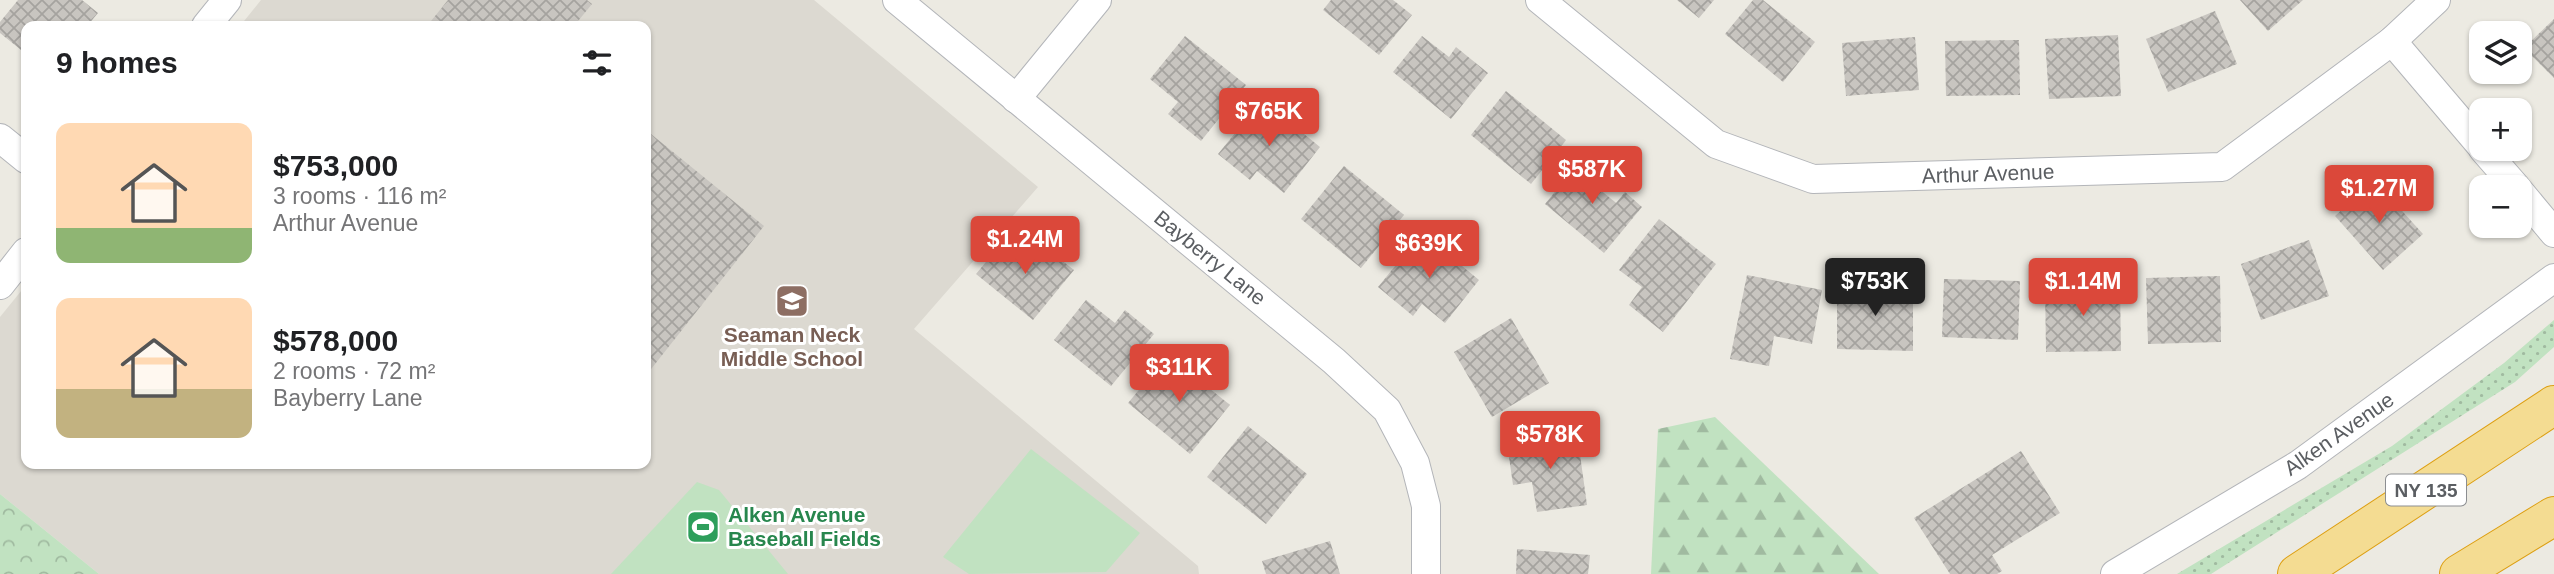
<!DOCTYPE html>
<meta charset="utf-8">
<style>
body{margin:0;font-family:Arial,sans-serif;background:#f6f6f6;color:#202124;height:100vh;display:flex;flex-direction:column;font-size:26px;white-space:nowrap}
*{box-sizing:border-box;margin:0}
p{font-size:23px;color:#757577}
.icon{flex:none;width:38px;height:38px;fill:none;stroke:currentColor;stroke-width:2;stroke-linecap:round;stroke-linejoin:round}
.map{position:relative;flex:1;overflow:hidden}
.sheet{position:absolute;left:21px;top:21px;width:630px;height:448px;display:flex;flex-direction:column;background:#fff;border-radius:14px;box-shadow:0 2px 5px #0004}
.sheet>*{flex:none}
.controls{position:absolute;left:2469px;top:21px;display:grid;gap:14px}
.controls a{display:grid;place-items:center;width:63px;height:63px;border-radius:14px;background:#fff;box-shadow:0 2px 5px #0004;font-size:35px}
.price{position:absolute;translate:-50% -60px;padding:0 16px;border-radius:7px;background:#db483a;color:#fff;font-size:23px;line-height:46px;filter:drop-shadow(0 2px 4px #0008)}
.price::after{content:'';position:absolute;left:50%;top:42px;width:21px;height:16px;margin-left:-10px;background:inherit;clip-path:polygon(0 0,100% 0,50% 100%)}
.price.on{background:#222;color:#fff}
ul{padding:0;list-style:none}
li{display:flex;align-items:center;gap:21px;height:175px;padding:0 35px}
li span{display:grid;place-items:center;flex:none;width:196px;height:140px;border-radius:14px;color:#555}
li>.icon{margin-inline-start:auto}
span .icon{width:84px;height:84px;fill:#fffc;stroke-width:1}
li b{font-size:30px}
h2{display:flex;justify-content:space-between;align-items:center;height:84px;padding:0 35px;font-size:30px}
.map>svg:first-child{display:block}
.education{fill:#dcd9d1}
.grass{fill:url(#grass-dots)}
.forest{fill:url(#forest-firs)}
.park{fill:url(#park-crowns)}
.pitch{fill:#c1e2c1}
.building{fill:url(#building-cross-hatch)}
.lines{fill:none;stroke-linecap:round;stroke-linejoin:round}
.minor-casing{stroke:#b3b5b9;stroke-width:30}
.motorway-casing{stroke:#dd9f12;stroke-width:40}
.minor{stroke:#fff;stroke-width:28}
.motorway{stroke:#f4dc92;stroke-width:38}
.labels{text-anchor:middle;stroke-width:6;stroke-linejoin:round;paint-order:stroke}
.shield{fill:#fff;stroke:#8c8e91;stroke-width:2}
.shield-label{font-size:19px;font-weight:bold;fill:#5b5e62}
.street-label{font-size:21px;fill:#5b5e62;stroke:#fff}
.education-label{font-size:21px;font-weight:bold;fill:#785e54;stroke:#fff}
.leisure-label{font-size:21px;font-weight:bold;fill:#27864d;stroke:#fff;text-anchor:start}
</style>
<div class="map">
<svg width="2554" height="574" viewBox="0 0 2554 574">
<defs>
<pattern id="grass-dots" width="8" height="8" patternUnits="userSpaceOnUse" patternTransform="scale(1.75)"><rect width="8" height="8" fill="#c1e2c1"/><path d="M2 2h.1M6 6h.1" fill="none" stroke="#a0baa0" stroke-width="1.8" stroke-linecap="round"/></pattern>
<pattern id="forest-firs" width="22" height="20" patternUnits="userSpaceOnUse" patternTransform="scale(1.75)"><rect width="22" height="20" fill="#c1e2c1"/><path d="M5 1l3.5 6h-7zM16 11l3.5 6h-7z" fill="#a0baa0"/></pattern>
<pattern id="park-crowns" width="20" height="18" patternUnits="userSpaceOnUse" patternTransform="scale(1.75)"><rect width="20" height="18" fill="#c1e2c1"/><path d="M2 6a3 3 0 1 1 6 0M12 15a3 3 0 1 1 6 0" fill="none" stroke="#a0baa0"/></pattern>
<pattern id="building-cross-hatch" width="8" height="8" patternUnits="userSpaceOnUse" patternTransform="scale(1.75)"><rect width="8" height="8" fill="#c8c5c0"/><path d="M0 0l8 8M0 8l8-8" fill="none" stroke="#a5a39f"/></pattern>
</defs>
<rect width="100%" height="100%" fill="#eceae2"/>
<polygon class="education" points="261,0 814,0 1038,187 914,329 1198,566 1199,574 99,574 0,494 0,317 26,285 26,464 646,464 646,26 240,26"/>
<polygon class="grass" points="2554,320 2554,347 2515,382 2211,574 2177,574 2392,446 2504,363"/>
<polygon class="forest" points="1715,417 1879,574 1651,574 1658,429"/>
<polygon class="park" points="0,494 99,574 0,574"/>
<g class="pitch">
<polygon points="1031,449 1140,533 1106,572 969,574 943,557"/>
<polygon points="697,482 719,490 788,574 611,574"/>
</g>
<g class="building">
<polygon points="18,0 82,0 98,13 87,26 26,26 26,54 0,33 0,22"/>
<polygon points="448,0 587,0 592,4 574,26 427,26"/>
<polygon points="1331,0 1393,0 1412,15 1379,55 1323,10"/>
<polygon points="1677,0 1714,0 1699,18"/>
<polygon points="1753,0 1763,0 1815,42 1783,82 1725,34"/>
<polygon points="2240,0 2303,0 2268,31"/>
<polygon points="2215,11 2237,64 2168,92 2146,39"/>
<polygon points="2554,19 2554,78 2524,48"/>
<polygon points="2118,35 2121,96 2049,99 2045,39"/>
<polygon points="1185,36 1246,85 1201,141 1168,114 1178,102 1150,79"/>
<polygon points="1422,36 1449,57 1456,47 1488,73 1451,119 1393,72"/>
<polygon points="1915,37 1919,90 1846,96 1842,43"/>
<polygon points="2019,40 2020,95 1946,96 1945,41"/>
<polygon points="1506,91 1566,140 1531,184 1471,135"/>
<polygon points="1262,100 1320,147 1284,193 1257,171 1250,180 1218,154"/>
<polygon points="646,130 764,226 648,373 646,371"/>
<polygon points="1584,156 1608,176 1598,188 1616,203 1625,192 1642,207 1604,253 1545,204"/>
<polygon points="1344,166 1404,215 1361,268 1301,219"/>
<polygon points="2374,180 2423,234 2383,270 2335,216"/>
<polygon points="1659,219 1716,264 1663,332 1629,305 1642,287 1619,270"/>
<polygon points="1422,233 1479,280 1445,323 1422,304 1413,316 1378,287"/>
<polygon points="1009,234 1039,258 1047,249 1074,270 1033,320 976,274"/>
<polygon points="2309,240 2329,296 2261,320 2241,264"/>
<polygon points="1747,275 1822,290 1812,344 1774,336 1769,366 1730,359"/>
<polygon points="2220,276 2221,342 2148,344 2146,278"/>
<polygon points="1944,279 2020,281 2018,340 1942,337"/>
<polygon points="2045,284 2120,284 2121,351 2046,352"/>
<polygon points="1837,286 1913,288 1913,351 1837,349"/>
<polygon points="1086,300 1115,323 1125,310 1154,334 1111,386 1054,340"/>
<polygon points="1511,318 1549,383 1492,417 1454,352"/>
<polygon points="1168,355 1230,405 1190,454 1128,403"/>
<polygon points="1248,426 1307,474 1266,524 1207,477"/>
<polygon points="1577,433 1587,505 1537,512 1532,482 1513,485 1507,443"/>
<polygon points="2021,451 2060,513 1992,555 2002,571 1997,574 1950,574 1914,518"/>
<polygon points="1330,541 1340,574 1266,574 1262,561"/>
<polygon points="1517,549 1590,555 1588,574 1516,574"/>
</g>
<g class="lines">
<defs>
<g id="minor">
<polyline points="897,0 1334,361 1387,410 1415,463 1426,506 1426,574"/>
<polyline points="1540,0 1716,144 1813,179 2222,167 2392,41 2436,0"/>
<polyline points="206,26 227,0"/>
<polyline points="2392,41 2482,147"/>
<polyline points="1016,99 1097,0"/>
<polyline points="0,138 26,159"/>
<polyline points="2483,149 2516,187"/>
<polyline points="2520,192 2554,233"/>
<polyline points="0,285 26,252"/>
<polyline points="2115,574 2298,465 2554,278"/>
</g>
<g id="motorway">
<polyline points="2297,574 2554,405"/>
<polyline points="2459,574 2554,516"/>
</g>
</defs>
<use href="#minor" class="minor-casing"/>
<use href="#motorway" class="motorway-casing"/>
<use href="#minor" class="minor"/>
<use href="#motorway" class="motorway"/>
</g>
<defs>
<symbol id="school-square" viewBox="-11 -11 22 22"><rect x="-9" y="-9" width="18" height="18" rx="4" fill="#8d6e63" stroke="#fff"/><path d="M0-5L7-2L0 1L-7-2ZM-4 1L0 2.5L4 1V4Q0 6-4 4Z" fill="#fff"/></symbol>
<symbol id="stadium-square" viewBox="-11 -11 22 22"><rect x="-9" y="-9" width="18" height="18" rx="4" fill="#2e9e5b" stroke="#fff"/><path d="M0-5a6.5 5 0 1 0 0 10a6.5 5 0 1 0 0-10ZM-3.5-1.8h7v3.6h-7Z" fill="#fff"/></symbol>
</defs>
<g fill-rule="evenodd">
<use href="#school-square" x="773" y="282" width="38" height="38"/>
<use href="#stadium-square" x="684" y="508" width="38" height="38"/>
</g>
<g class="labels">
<rect class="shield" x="2386" y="474.5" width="80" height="31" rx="5"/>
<g class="shield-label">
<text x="2426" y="497">NY 135</text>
</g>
<g class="street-label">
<text transform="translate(1988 174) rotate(-2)" y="7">Arthur Avenue</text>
<text transform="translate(1210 258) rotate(39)" y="7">Bayberry Lane</text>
<text transform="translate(2339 434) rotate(-35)" y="7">Alken Avenue</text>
</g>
<g class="education-label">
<text x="792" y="342">Seaman Neck<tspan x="792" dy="24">Middle School</tspan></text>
</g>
<g class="leisure-label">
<text x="728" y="522">Alken Avenue<tspan x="728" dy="24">Baseball Fields</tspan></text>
</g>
</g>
</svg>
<div class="controls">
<a><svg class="icon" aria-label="layers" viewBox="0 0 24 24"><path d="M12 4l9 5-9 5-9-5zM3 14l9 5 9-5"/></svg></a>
<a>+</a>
<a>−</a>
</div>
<b class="price" style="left:1269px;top:148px">$765K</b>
<b class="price" style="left:1592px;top:206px">$587K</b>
<b class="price" style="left:2379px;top:225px">$1.27M</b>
<b class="price" style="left:1025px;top:276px">$1.24M</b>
<b class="price" style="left:1429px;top:280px">$639K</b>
<b class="price on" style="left:1875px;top:318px">$753K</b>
<b class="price" style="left:2083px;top:318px">$1.14M</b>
<b class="price" style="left:1179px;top:404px">$311K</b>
<b class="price" style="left:1550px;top:471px">$578K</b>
<section class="sheet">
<h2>9 homes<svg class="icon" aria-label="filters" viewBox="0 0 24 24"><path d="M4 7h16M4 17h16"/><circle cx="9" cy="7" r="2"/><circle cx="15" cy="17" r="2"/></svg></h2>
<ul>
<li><span style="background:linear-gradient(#ffd9b3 75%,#8fb573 0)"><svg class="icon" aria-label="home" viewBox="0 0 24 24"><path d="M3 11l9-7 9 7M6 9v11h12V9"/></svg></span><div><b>$753,000</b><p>3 rooms · 116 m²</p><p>Arthur Avenue</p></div></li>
<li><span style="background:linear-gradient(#ffd9b3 65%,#c2b280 0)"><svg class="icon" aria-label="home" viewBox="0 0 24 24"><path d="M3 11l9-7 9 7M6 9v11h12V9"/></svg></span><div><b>$578,000</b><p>2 rooms · 72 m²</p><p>Bayberry Lane</p></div></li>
</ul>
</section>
</div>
